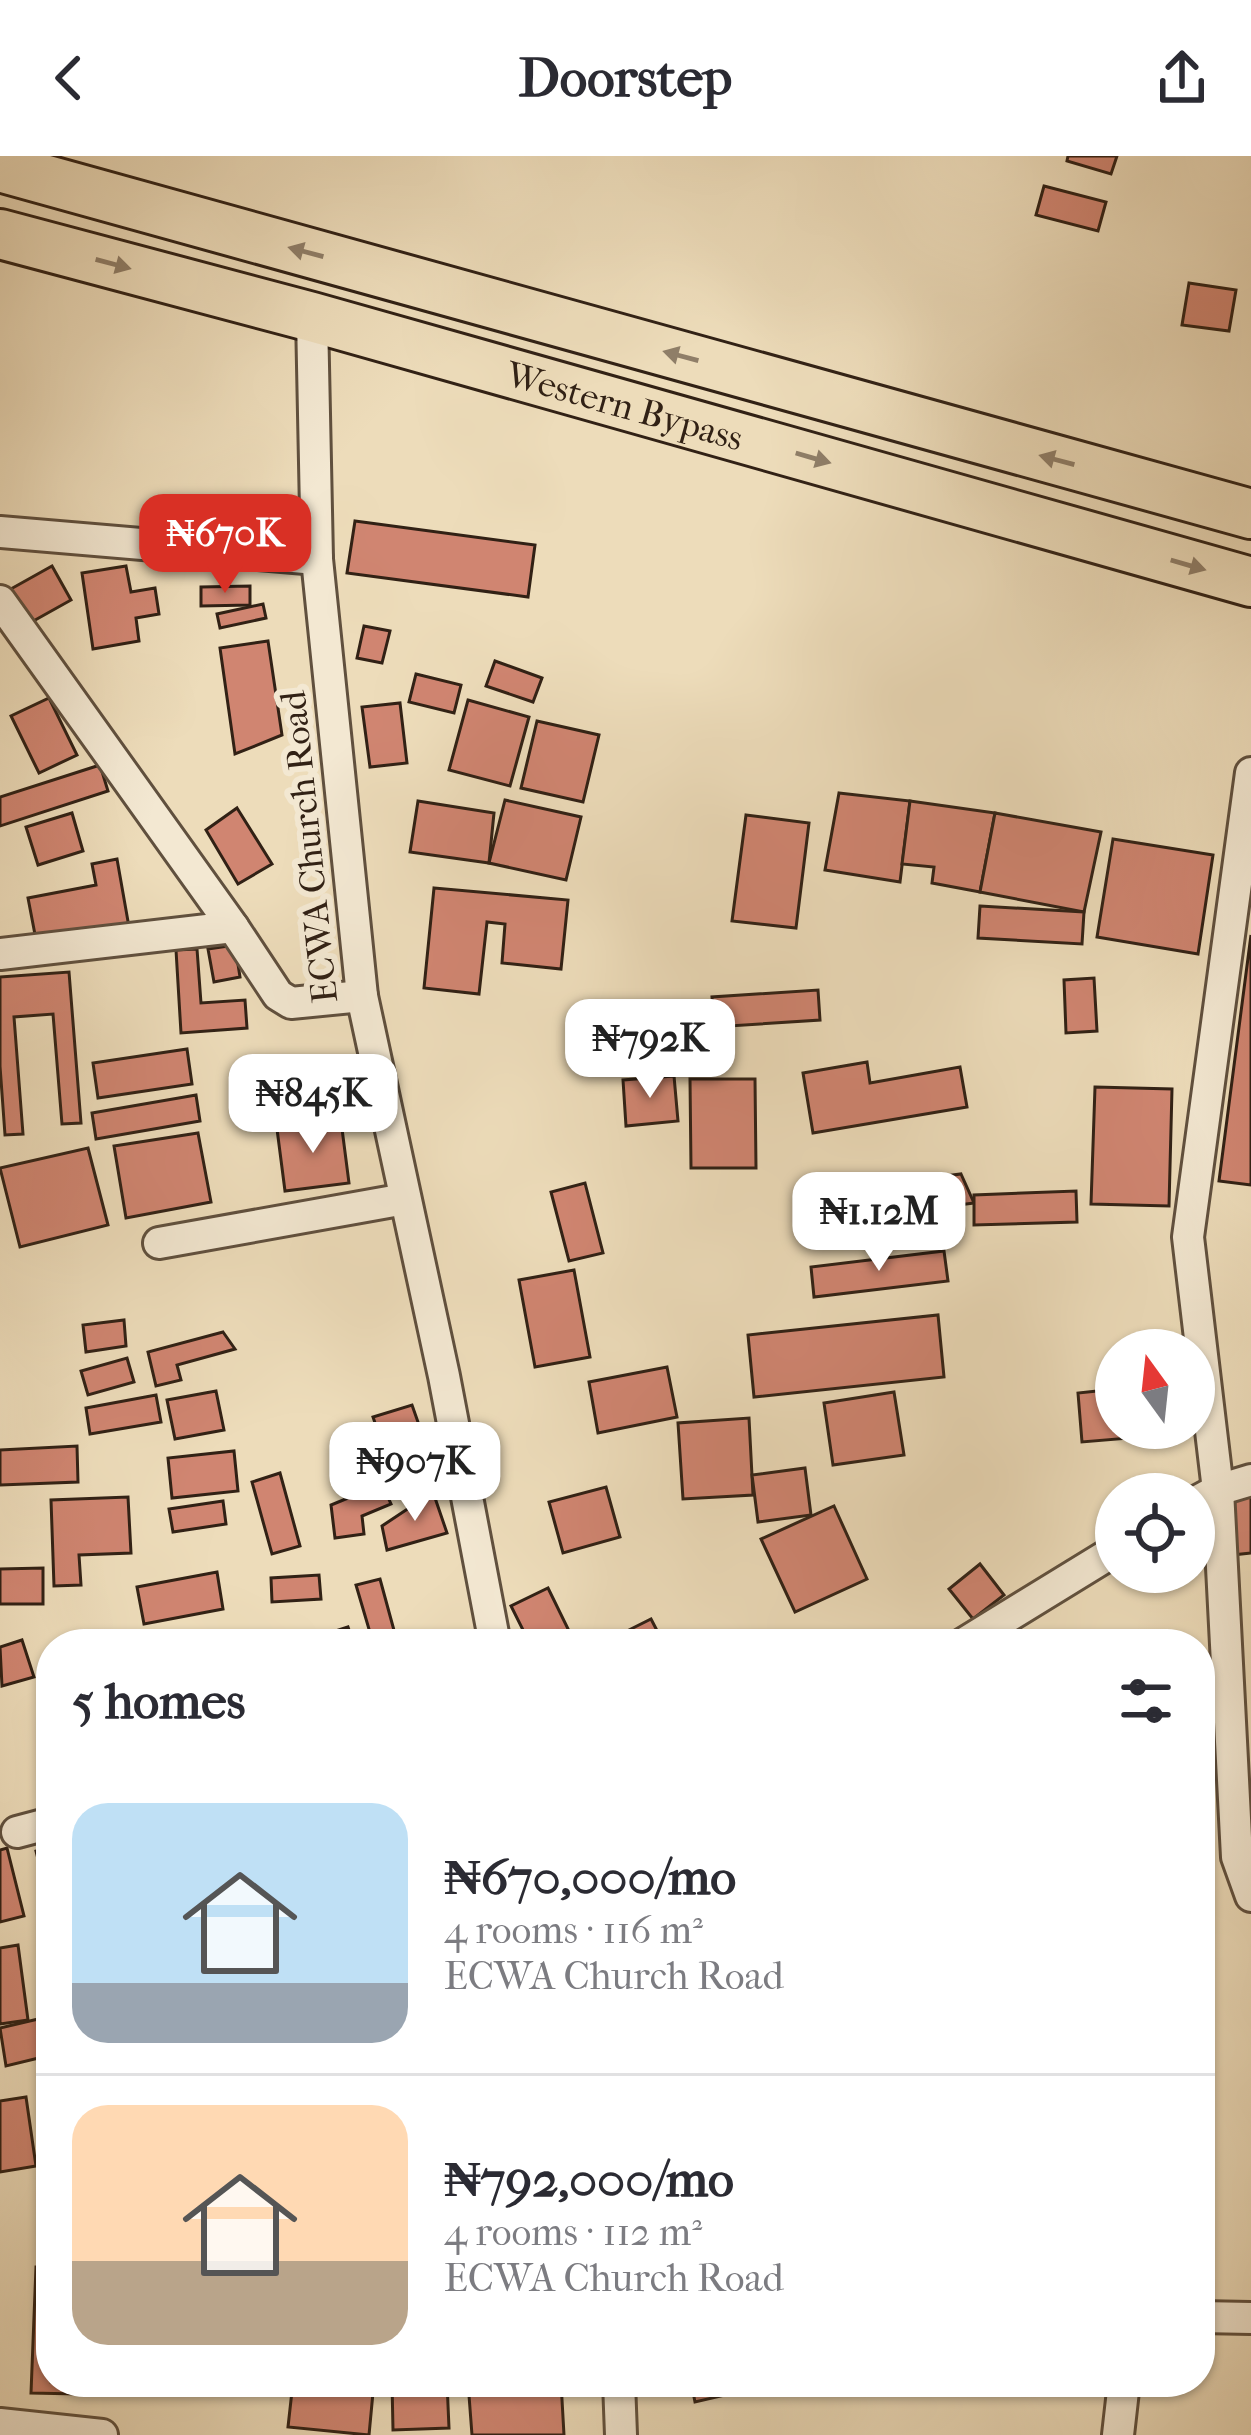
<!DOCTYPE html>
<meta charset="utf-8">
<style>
body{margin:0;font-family:"IM FELL French Canon",serif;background:#f2f2f3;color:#2b2b33;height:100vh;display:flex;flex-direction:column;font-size:45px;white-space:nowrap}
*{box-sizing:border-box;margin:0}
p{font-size:39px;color:#7c7c81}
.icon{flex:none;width:66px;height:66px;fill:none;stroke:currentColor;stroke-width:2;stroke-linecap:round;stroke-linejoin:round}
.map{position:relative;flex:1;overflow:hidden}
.details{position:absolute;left:36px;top:1473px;width:1179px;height:768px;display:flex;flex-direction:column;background:#fff;border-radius:48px;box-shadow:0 3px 9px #0004}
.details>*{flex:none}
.needle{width:78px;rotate:345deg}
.tools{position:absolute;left:1095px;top:1173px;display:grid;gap:24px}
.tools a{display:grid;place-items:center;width:120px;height:120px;border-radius:50%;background:#fff;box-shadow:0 3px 9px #0004;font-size:60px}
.price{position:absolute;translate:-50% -102px;padding:0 27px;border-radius:24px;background:#fff;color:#222;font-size:39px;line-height:78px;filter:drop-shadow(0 3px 6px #0008)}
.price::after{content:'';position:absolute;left:50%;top:72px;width:36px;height:27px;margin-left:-18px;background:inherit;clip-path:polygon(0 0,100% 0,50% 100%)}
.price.active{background:#d93025;color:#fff}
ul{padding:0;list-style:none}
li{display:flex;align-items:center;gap:36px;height:300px;padding:0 36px}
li+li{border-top:3px solid #e1e1e2}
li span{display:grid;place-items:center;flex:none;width:336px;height:240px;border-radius:36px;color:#555}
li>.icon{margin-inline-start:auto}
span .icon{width:144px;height:144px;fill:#fffc;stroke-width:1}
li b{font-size:51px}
h2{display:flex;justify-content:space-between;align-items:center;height:144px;padding:0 36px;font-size:51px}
header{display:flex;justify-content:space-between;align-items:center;height:156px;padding:0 36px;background:#fff;font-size:54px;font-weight:700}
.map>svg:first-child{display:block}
.building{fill:#d08571;stroke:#312115;stroke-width:3}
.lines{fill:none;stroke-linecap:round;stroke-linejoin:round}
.street-casing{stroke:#60503e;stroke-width:36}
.primary-casing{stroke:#312115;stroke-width:54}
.street{stroke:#f3e8d2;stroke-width:30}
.primary{stroke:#eddcba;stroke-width:48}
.oneway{fill:#8f7e68}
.labels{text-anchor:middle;stroke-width:12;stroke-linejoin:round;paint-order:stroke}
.street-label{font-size:36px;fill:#312115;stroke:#f3e8d2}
</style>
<header><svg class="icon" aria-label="back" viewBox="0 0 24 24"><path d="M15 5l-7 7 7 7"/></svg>Doorstep<svg class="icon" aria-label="share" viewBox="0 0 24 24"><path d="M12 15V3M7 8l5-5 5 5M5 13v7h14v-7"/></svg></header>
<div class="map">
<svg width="1251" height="2279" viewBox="0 0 1251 2279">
<rect width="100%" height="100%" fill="#eddcba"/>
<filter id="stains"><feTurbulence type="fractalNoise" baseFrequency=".00167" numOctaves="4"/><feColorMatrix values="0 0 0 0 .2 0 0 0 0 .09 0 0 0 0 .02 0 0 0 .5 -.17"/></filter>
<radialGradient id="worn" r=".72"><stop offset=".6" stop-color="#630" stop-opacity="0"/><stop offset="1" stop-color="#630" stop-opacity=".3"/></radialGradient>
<g class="building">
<polygon points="1068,0 1117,0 1111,18 1067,5"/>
<polygon points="1044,30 1106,46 1098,75 1036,59"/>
<polygon points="1189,127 1236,134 1229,175 1182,169"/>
<polygon points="355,365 535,389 528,441 347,417"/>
<polygon points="52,410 71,444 28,468 9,434"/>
<polygon points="126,410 131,436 155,432 159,458 136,462 139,485 93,493 82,417"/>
<polygon points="250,430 250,449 201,450 201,431"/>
<polygon points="263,448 266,462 220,472 217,458"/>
<polygon points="364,470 390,475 382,507 357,502"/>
<polygon points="268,485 282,579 235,598 220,492"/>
<polygon points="495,505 542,522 533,546 486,530"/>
<polygon points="416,518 461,529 454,557 409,546"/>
<polygon points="49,542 77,599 39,617 11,560"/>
<polygon points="468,544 529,561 510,630 449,614"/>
<polygon points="400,547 407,607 370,611 362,551"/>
<polygon points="537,565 599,579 583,646 521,632"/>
<polygon points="100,609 108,635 0,670 0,641"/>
<polygon points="839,637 910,645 900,726 825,714"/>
<polygon points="505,644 581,661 566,724 489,707"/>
<polygon points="418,645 494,657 489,707 410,696"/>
<polygon points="910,645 995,657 980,736 932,727 934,711 902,708"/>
<polygon points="237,652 272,708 238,728 206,674"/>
<polygon points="72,657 83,695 38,709 26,671"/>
<polygon points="995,657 1101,676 1084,756 980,736"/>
<polygon points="746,659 809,667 796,772 732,765"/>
<polygon points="1113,683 1213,699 1198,798 1097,781"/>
<polygon points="117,703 129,771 37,789 28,742 96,729 92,708"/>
<polygon points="434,732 568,744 561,813 502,807 505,768 487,766 479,838 424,832"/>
<polygon points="980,750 1084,756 1082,788 978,782"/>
<polygon points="1251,779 1251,1029 1219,1025"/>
<polygon points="235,789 240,821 214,826 208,793"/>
<polygon points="197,793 201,847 245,844 247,872 181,877 176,794"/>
<polygon points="69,816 81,967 62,968 53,858 14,861 23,978 5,979 0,910 0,821"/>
<polygon points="1094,822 1097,875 1066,877 1064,824"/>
<polygon points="818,834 820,864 714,871 712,841"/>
<polygon points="187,893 192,928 98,942 93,907"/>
<polygon points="867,906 870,927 960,911 967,951 813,977 803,917"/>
<polygon points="356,908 361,944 248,963 242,927"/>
<polygon points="674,920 678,965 626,970 623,924"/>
<polygon points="690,923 755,923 756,1012 691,1012"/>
<polygon points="1095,931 1172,933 1169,1050 1091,1048"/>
<polygon points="196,939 200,965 96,983 92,957"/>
<polygon points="341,965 349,1027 285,1035 277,973"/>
<polygon points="198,977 211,1046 126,1062 114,990"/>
<polygon points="88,992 108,1069 20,1091 0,1012"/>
<polygon points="961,1018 974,1047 816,1067 812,1037"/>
<polygon points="585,1027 603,1097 569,1105 551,1036"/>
<polygon points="1076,1035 1077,1066 974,1069 974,1039"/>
<polygon points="944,1095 948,1125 814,1141 811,1111"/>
<polygon points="574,1114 590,1201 535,1211 519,1124"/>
<polygon points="938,1159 944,1221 754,1241 748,1179"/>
<polygon points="124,1164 126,1190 86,1196 83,1169"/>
<polygon points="223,1176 235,1193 177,1209 181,1224 156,1230 148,1196"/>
<polygon points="127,1202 134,1226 88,1239 81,1215"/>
<polygon points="667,1211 677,1261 598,1277 589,1226"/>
<polygon points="1116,1233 1116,1272 1129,1272 1130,1282 1082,1286 1078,1237"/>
<polygon points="216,1235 224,1274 175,1283 167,1244"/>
<polygon points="894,1236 904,1299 833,1309 824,1247"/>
<polygon points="156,1239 161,1266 90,1278 86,1252"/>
<polygon points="412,1249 432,1306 393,1320 373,1261"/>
<polygon points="749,1262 753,1339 683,1343 678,1267"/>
<polygon points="77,1290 78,1326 0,1329 0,1294"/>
<polygon points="234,1295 238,1335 172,1342 168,1302"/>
<polygon points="805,1312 811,1359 758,1366 752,1319"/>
<polygon points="280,1317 300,1390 272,1398 252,1326"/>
<polygon points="382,1328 391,1348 362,1360 364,1378 335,1382 331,1349"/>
<polygon points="606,1331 620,1381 563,1397 549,1346"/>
<polygon points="433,1336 447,1377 387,1394 382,1370"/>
<polygon points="1251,1337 1251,1397 1232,1399 1226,1339"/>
<polygon points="128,1341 131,1397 79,1399 81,1429 54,1430 51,1344"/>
<polygon points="223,1345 226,1368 173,1376 169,1353"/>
<polygon points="834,1350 867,1423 795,1456 761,1383"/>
<polygon points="980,1408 1004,1439 973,1463 949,1433"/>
<polygon points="43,1412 43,1448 0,1448 0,1413"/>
<polygon points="217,1416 223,1453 144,1468 137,1431"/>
<polygon points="319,1419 321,1443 272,1446 271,1422"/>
<polygon points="380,1423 395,1478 371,1480 356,1429"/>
<polygon points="548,1432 572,1481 557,1488 530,1488 511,1450"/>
<polygon points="651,1463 664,1488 601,1488"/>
<polygon points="348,1471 354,1488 313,1488 311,1483"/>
<polygon points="22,1484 34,1521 2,1530 0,1491"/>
<polygon points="51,1691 51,1755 36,1695"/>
<polygon points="7,1692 24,1760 0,1766 0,1694"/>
<polygon points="18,1789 28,1864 0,1868 0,1792"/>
<polygon points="51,1860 51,1899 6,1910 0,1872"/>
<polygon points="26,1941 36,2010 0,2016 0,1945"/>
<polygon points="36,2111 51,2112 51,2226 78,2226 78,2238 31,2237"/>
<polygon points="293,2226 374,2226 369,2279 288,2271"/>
<polygon points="392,2226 447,2226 449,2272 393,2274"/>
<polygon points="468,2226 561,2226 564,2279 472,2279"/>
<polygon points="691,2226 745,2226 747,2234 695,2246"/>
</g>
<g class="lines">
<defs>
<g id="street">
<polyline points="312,161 317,403 362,840 444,1220 495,1488"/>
<polyline points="0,376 317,403"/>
<polyline points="0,445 233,771 278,839 291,847 362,840"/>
<polyline points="1251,617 1188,1081 1218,1334 1237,1701 1251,1740"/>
<polyline points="0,798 233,771"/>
<polyline points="159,1087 405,1043"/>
<polyline points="1194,1347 1218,1334 1251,1324"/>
<polyline points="963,1488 1116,1394"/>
<polyline points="17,1676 51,1667"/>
<polyline points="1200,2161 1251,2162"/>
<polyline points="619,2226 621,2279"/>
<polyline points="0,2268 102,2279"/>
<polyline points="1118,2279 1124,2226"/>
</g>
<g id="primary">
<polyline points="0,11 1251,358"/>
<path id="s1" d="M0 78 312 161 1251 426"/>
</g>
</defs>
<use href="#street" class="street-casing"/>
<use href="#primary" class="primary-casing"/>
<use href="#street" class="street"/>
<use href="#primary" class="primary"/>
</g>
<defs><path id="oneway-solid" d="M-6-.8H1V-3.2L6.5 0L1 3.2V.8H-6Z" transform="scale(3)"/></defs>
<g class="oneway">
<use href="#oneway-solid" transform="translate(306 96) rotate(-165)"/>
<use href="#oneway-solid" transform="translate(113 108) rotate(15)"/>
<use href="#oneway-solid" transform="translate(681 200) rotate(-165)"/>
<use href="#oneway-solid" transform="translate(813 302) rotate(16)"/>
<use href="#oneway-solid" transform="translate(1057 304) rotate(-165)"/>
<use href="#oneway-solid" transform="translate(1188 409) rotate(16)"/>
</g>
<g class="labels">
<g class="street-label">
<text dy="13" stroke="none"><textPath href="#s1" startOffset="648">Western Bypass</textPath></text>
<text transform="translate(308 691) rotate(-96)" y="13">ECWA Church Road</text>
</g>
</g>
<rect width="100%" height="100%" filter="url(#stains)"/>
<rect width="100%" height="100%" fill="url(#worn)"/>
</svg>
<div class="tools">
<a><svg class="needle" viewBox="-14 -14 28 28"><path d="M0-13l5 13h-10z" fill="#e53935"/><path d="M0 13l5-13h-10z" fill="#7c7c81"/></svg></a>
<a><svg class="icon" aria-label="locate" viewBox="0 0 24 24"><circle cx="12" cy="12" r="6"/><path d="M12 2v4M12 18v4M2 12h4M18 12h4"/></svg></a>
</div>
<b class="price active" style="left:225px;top:440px">₦670K</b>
<b class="price" style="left:650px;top:945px">₦792K</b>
<b class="price" style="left:313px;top:1000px">₦845K</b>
<b class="price" style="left:879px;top:1118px">₦1.12M</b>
<b class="price" style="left:415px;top:1368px">₦907K</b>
<section class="details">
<h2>5 homes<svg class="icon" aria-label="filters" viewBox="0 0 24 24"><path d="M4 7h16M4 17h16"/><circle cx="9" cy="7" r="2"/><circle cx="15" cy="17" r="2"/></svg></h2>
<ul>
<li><span style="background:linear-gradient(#bfe0f5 75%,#9aa5b1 0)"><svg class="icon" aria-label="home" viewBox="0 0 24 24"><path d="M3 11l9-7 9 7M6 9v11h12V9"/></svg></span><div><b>₦670,000/mo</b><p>4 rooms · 116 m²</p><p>ECWA Church Road</p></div></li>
<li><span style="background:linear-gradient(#ffd9b3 65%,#b9a48a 0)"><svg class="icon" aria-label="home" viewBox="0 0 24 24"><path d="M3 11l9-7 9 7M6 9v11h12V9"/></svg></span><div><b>₦792,000/mo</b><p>4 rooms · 112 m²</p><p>ECWA Church Road</p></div></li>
</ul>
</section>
</div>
